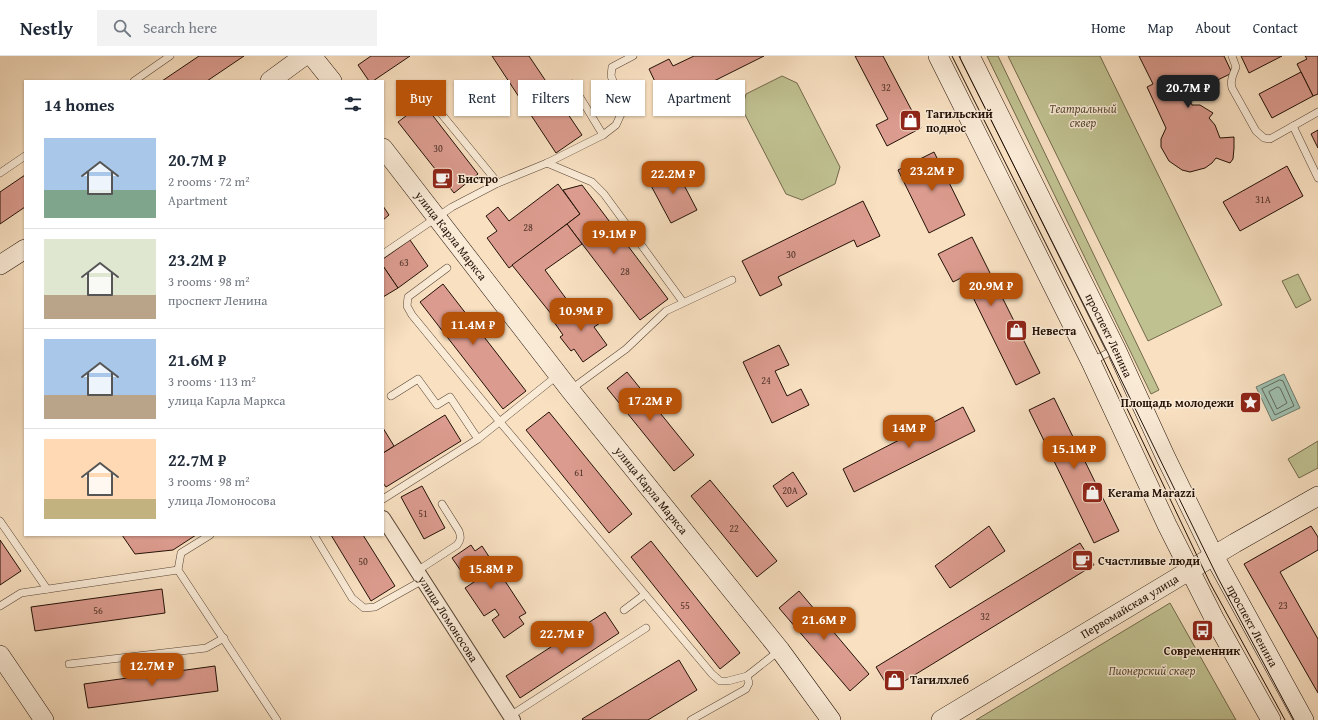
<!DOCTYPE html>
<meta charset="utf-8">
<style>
body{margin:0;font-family:"Gentium Book Plus",serif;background:#f2f2f3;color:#1f2937;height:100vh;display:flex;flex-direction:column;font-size:15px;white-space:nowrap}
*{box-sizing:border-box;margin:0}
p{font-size:13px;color:#747a83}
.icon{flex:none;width:22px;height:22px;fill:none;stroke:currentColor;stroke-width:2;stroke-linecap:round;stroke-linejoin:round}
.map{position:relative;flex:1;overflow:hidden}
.drawer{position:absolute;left:24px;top:24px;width:360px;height:456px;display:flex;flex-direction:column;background:#fff;border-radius:0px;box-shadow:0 1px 3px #0004}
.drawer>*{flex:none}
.guide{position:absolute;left:396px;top:24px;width:380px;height:36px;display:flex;gap:8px}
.price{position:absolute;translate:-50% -34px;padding:0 9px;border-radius:8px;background:#b45309;color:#fff;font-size:13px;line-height:26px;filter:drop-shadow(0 1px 2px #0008)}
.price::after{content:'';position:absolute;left:50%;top:24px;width:12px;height:9px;margin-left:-6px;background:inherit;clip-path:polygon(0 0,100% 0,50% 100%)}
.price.active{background:#222;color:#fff}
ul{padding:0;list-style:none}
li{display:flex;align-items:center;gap:12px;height:100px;padding:0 20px}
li+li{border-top:1px solid #e0e1e3}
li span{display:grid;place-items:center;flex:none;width:112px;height:80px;border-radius:0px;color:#555}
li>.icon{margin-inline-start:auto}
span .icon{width:48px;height:48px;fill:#fffc;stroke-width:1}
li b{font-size:17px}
h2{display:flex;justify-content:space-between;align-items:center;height:48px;padding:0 20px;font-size:17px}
.chip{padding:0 14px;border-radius:0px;background:#fff;box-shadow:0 1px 3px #0004;font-size:14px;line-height:36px}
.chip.active{background:#b45309;color:#fff}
header{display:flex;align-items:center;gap:24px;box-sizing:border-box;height:56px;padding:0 20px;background:#fff;border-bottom:1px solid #e0e1e3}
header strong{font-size:19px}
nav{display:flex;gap:22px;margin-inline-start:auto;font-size:14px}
.search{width:280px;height:36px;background:#f2f2f3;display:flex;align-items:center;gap:10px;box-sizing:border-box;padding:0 14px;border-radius:0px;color:#747a83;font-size:15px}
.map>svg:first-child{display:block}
.green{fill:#c0c191;stroke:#72694c}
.water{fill:#9fbead;stroke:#6d796b}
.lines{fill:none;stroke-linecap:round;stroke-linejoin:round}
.shore{stroke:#61685a;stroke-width:1}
.building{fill:#db9b8e;stroke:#231107}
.lane-casing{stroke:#584536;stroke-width:8}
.street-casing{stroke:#584536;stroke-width:16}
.secondary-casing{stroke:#231107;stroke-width:20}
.lane{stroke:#faebd7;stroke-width:7}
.street{stroke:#faebd7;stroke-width:14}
.secondary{stroke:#faebd7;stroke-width:19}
.tram{stroke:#231107;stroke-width:1}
.labels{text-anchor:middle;stroke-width:3;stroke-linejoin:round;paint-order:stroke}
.number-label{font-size:10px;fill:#513429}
.park-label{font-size:12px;font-style:italic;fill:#5a4f37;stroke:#faebd7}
.poi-label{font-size:12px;font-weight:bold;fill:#231107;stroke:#faebd7;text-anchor:start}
.street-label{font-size:12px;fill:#231107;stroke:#faebd7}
</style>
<header>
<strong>Nestly</strong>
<div class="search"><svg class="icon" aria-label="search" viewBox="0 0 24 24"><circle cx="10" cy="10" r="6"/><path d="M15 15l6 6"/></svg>Search here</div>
<nav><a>Home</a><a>Map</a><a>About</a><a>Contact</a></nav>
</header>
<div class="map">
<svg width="1318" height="664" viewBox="0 0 1318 664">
<rect width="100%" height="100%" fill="#f8e0c1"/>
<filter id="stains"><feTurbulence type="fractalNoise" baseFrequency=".005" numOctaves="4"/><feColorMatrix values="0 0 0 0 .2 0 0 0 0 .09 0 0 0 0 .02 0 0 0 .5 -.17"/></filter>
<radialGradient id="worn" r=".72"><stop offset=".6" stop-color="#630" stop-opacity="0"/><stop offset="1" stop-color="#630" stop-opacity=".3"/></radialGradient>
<g class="green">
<polygon points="987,0 998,0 1159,334 1151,338"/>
<polygon points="1008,0 1100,0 1222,249 1148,285"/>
<polygon points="782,20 797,27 840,111 835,128 802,144 786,138 742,53 746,38"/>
<polygon points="1298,218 1311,244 1296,252 1282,225"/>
<polygon points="1318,385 1318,412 1299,422 1288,403"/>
<polygon points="1170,547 1236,664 976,664"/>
</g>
<polygon class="water" points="1284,318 1300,352 1272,365 1256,331"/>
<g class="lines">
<g class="shore">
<polygon points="1280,324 1283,325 1294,350 1275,359 1262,333"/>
<polygon points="1278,331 1280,332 1287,347 1277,353 1269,336"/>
</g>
</g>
<g class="building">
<polygon points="199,0 244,0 207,25 162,25"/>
<polygon points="371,0 410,0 373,25 369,25 358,9"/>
<polygon points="492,0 529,0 582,79 556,97"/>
<polygon points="694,0 764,0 666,49 649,13 669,3 673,10"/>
<polygon points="855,0 883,0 921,72 887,90 876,69 888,63"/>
<polygon points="1139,0 1224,0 1232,17 1187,39 1192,49 1200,49 1213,57 1209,62 1215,69 1220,82 1234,81 1234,92 1233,103 1230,107 1216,102 1212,107 1205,112 1190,116 1182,114 1169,105 1161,91 1161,83 1166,72 1147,31 1153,28"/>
<polygon points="1241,0 1282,0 1249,17"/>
<polygon points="1305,0 1318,0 1318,38 1313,40 1297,8 1307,3"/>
<polygon points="1301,16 1313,40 1272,62 1259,38"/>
<polygon points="423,47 478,118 454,137 398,66"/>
<polygon points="1318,74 1318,92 1311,78"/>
<polygon points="934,96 965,159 929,177 898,114"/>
<polygon points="674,110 697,154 671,167 648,124"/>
<polygon points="1287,110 1303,140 1240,175 1223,146"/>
<polygon points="25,119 25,151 0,168 0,136"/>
<polygon points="558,128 580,158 509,212 487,182 497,175 486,160 498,151 509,165"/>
<polygon points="582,129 668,243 640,264 567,168 580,158 563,134"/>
<polygon points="863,145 880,180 857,191 854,184 778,221 782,229 760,240 742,205"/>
<polygon points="383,150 389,159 383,164"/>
<polygon points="567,168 582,188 545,214 573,252 556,264 512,209"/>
<polygon points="972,181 1040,317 1016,329 963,221 953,226 938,198"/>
<polygon points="410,184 428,210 398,232 383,210 383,203"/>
<polygon points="383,210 398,232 383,241"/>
<polygon points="443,228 526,335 503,353 420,246"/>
<polygon points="579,248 586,257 594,252 603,265 594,271 607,289 583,306 574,293 571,295 560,281 563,279 554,266"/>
<polygon points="779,289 789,309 775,315 787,340 801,333 809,349 772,367 743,306"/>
<polygon points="627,316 694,399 674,415 607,332"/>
<polygon points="1054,342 1119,475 1094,487 1029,354"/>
<polygon points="963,351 975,375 854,436 843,413"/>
<polygon points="549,356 632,458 609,477 526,374"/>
<polygon points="445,359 461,385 386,431 383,427 383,397"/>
<polygon points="383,372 394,390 383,397"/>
<polygon points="793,416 807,438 787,451 773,430"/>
<polygon points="710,424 777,505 757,521 691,440"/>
<polygon points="422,430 445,472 424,483 401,441"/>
<polygon points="989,470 1005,495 950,532 935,510"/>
<polygon points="1311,470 1318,481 1318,494 1280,516 1318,583 1318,637 1244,508"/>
<polygon points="122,479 196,479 173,494 135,498"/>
<polygon points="331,479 363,479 395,530 371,545"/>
<polygon points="0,484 21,515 0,529"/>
<polygon points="651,485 740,597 720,613 631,501"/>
<polygon points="1080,487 1094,509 890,634 876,611"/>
<polygon points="471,489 475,495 482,490 526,557 519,561 524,568 504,582 492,564 499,559 495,553 484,560 465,532 477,524 470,513 463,518 452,502"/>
<polygon points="162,533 165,557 35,575 31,551"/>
<polygon points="799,535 869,618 850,635 779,552"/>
<polygon points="605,556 619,577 520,642 506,620"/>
<polygon points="679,604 697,634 648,664 583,664 582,663"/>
<polygon points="215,610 218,635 88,652 84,628"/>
</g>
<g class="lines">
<defs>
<g id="lane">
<path d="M1232 0 1236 11C1233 19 1230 24 1232 32L1256 75 1264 82 1270 83 1318 56"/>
<polyline points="134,25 170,0"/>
<polyline points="572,28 603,79"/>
<polyline points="420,29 439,55 498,127"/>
<polyline points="1293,70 1318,122"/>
<polyline points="547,107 592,126 604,138 683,246"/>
<polyline points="0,117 25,100"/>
<polyline points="383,198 452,151 498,127 547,107 603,79 616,69 621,58 620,41 611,20 612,11 633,0"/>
<polyline points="447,212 408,241 407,250 412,259 500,366 712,618 720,625 728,625 747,620"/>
<polyline points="1091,306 1115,293"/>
<polyline points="570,334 626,293 666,255 732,224"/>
<polyline points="391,340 418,323 437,349 450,341 478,383"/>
<polyline points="383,443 478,383 558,319"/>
<polyline points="0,465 47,533"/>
<polyline points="210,479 181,497 178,514 277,664"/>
<polyline points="314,479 352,542 364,552 375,551 423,524"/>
<path d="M417 515 457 489C461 484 461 481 459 475L442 448"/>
<polyline points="0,550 21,537 178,514"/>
<polyline points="624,554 644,539"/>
<polyline points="69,608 206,592 224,582"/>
<polyline points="510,660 646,572"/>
<polyline points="691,664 746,633 749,627 747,620 780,594"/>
</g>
<g id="street">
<path id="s1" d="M383 462 513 664"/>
</g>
<g id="secondary">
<polyline points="312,0 332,25"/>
<polyline points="938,0 1091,306 1167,469 1215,564 1271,664"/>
<path id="s2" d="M970 0 1116 293 1166 402 1214 500 1304 664"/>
<polyline points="270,25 304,0"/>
<path id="s3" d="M383 92 570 334 780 594 831 664"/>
<polyline points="0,209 25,193"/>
<polyline points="0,599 44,664"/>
<path id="s4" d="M941 664 1235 487 1318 440"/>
</g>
</defs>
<use href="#lane" class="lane-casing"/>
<use href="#street" class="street-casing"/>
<use href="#secondary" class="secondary-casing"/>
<use href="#lane" class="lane"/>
<use href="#street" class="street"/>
<use href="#secondary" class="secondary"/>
<g class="tram">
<polyline points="952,0 1102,300 1210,527 1285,664"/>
<polyline points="959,0 1108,297 1218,522 1294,664"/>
</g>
</g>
<defs>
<symbol id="shop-square" viewBox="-11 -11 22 22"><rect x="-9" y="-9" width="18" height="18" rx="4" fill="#8f2418" stroke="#faebd7"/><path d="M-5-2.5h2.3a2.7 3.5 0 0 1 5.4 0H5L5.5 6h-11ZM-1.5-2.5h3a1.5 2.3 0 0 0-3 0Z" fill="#fff"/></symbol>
<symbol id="cafe-square" viewBox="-11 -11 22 22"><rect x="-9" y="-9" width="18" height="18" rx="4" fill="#8f2418" stroke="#faebd7"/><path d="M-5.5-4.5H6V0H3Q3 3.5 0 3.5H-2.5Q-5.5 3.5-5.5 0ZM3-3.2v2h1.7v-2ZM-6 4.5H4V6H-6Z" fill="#fff"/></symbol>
<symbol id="sight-square" viewBox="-11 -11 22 22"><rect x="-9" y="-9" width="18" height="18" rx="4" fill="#8f2418" stroke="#faebd7"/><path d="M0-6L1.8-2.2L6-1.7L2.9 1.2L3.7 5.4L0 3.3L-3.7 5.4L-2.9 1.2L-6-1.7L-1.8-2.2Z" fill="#fff"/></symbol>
<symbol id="bus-square" viewBox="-11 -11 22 22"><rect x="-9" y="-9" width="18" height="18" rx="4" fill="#8f2418" stroke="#faebd7"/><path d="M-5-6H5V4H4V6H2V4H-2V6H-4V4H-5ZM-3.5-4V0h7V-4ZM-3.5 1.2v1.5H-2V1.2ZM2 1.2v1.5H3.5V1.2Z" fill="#fff"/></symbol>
</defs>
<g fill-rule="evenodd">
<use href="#shop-square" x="898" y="52" width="25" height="25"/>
<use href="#cafe-square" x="430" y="110" width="25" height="25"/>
<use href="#shop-square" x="1004" y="262" width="25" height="25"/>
<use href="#sight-square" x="1238" y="334" width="25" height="25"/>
<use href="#shop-square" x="1080" y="424" width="25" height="25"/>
<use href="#cafe-square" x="1070" y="492" width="25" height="25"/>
<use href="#bus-square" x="1190" y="562" width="25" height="25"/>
<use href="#shop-square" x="882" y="612" width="25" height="25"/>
</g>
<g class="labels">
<g class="number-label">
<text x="886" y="35">32</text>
<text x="438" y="96">30</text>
<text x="1263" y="147">31А</text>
<text x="528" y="175">28</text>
<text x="791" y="202">30</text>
<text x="404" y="210">63</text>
<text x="625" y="219">28</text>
<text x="766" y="328">24</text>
<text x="579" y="420">61</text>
<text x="790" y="438">20А</text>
<text x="423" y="461">51</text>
<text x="734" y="476">22</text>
<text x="363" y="509">50</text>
<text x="685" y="553">55</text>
<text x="1283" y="553">23</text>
<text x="98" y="558">56</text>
<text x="985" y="564">32</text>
</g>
<g class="park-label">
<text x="1083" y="57">Театральный<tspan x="1083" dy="14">сквер</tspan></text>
<text x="1152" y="619">Пионерский сквер</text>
</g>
<g class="poi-label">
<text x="926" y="62">Тагильский<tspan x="926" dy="14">поднос</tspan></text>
<text x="458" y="127">Бистро</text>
<text x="1032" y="279">Невеста</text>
<text x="1234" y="351" text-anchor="end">Площадь молодежи</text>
<text x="1108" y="441">Kerama Marazzi</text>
<text x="1098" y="509">Счастливые люди</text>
<text x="1202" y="599" text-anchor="middle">Современник</text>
<text x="910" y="628">Тагилхлеб</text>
</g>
<g class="street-label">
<text dy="4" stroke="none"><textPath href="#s3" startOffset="111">улица Карла Маркса</textPath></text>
<text dy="4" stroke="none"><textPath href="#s2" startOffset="312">проспект Ленина</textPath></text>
<text dy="4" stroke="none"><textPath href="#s3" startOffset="435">улица Карла Маркса</textPath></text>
<text dy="4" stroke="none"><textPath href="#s4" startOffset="220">Первомайская улица</textPath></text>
<text dy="4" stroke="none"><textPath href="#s1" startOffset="120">улица Ломоносова</textPath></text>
<text dy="4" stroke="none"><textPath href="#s2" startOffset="636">проспект Ленина</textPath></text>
</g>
</g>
<rect width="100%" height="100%" filter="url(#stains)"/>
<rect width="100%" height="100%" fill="url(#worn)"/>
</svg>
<b class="price active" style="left:1188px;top:53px">20.7M ₽</b>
<b class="price" style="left:932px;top:136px">23.2M ₽</b>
<b class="price" style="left:673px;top:139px">22.2M ₽</b>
<b class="price" style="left:614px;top:199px">19.1M ₽</b>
<b class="price" style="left:991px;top:251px">20.9M ₽</b>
<b class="price" style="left:581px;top:276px">10.9M ₽</b>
<b class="price" style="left:473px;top:290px">11.4M ₽</b>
<b class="price" style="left:650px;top:366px">17.2M ₽</b>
<b class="price" style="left:909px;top:393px">14M ₽</b>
<b class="price" style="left:1074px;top:414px">15.1M ₽</b>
<b class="price" style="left:491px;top:534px">15.8M ₽</b>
<b class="price" style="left:824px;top:585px">21.6M ₽</b>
<b class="price" style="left:562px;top:599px">22.7M ₽</b>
<b class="price" style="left:152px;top:631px">12.7M ₽</b>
<div class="guide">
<a class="chip active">Buy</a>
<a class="chip">Rent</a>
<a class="chip">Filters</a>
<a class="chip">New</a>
<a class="chip">Apartment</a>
</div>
<section class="drawer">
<h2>14 homes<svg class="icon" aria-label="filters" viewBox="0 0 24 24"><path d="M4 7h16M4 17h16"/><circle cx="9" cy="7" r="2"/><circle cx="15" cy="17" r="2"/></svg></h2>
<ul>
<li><span style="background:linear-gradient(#a9c7e8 65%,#7fa58c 0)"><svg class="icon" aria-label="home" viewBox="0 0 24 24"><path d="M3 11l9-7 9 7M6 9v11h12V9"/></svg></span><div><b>20.7M ₽</b><p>2 rooms · 72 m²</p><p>Apartment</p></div></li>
<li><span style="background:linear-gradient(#dfe7d0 70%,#b9a48a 0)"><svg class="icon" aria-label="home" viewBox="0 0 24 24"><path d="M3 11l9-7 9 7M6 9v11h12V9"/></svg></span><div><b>23.2M ₽</b><p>3 rooms · 98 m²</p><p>проспект Ленина</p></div></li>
<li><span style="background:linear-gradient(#a9c7e8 70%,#b9a48a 0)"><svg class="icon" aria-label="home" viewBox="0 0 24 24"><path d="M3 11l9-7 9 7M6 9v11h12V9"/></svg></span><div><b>21.6M ₽</b><p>3 rooms · 113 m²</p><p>улица Карла Маркса</p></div></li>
<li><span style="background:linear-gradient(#ffd9b3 75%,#c2b280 0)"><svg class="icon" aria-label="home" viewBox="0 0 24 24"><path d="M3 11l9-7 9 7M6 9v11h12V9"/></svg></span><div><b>22.7M ₽</b><p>3 rooms · 98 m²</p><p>улица Ломоносова</p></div></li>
</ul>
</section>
</div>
